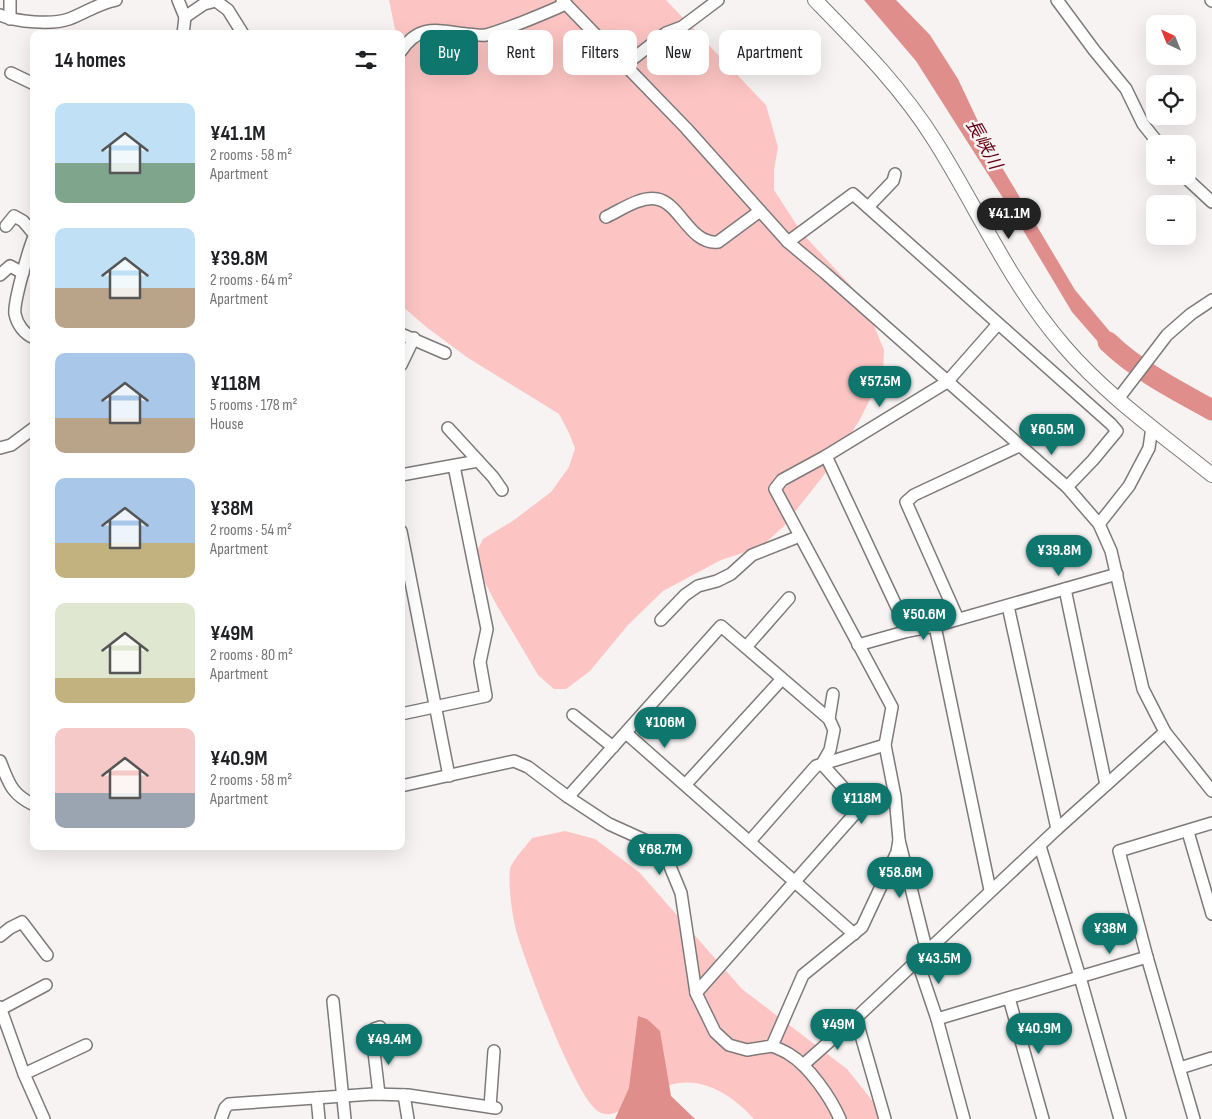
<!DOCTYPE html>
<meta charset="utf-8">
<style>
body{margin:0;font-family:"Sofia Sans Condensed","Noto Sans JP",sans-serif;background:#f2f2f2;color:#202124;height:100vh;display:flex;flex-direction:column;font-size:19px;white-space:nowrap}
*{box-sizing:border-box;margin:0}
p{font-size:16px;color:#757577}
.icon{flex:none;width:28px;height:28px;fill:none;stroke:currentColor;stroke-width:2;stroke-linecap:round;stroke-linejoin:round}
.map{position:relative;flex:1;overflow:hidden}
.sheet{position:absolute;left:30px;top:30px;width:375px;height:820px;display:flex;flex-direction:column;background:#fff;border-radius:10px;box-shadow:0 5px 20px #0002}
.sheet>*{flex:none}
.top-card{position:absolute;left:420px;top:30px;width:475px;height:45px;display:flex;gap:10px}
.needle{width:32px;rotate:317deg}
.buttons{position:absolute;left:1146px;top:15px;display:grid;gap:10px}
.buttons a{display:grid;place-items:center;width:50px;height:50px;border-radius:10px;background:#fff;box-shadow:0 5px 20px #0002;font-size:25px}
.price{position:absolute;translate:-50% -42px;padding:0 11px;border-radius:18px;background:#0f766e;color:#fff;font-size:16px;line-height:32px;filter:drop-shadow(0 1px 2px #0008)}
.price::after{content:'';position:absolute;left:50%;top:30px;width:15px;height:11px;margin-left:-8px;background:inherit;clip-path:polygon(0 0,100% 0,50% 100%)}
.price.active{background:#222;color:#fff}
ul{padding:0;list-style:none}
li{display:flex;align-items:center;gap:15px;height:125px;padding:0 25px}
li span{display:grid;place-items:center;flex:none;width:140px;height:100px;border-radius:10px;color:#555}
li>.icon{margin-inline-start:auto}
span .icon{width:60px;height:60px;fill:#fffc;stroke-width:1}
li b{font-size:21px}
h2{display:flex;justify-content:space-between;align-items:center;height:60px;padding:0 25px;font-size:21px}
.chip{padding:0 18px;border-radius:10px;background:#fff;box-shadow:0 5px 20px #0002;font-size:18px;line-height:45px}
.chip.active{background:#0f766e;color:#fff}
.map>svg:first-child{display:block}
.green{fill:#fcc5c3}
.water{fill:#df8e8c}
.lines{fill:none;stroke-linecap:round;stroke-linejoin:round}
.river{stroke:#df8e8c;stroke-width:21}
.minor-casing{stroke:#7e7a7a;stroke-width:14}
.tertiary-casing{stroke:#7e7a7a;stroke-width:16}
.minor{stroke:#fff;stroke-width:11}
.tertiary{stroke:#fff;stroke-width:14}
.labels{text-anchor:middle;stroke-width:5;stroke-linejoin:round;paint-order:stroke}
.water-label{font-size:18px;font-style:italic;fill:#630012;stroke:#f8f3f3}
</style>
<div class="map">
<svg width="1212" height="1119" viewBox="0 0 1212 1119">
<rect width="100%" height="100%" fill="#f8f3f3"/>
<g class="green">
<polygon points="389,0 666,0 766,105 778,147 774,170 774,190 802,233 851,286 873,323 884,350 883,374 859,421 824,475 783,527 761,547 721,560 663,591 628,625 590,671 566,689 554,689 538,675 496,604 479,571 478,549 483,539 514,520 551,492 569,467 575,448 569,433 559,414 468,358 425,326 401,305 401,34 396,34"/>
<path d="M565 831 595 839 639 872 742 989 847 1069 887 1119H754C735 1098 708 1079 679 1083 662 1085 645 1097 630 1105 621 1110 610 1118 599 1112 576 1100 524 959 516 930 512 914 508 886 510 869 511 862 527 845 532 838Z"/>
</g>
<g class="water">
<polygon points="864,0 896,0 930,35 958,79 991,149 1075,290 1127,352 1132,369 1106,351 1072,312 1017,220 916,61"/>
<polygon points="638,1016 647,1019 660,1031 671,1096 695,1119 615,1119 629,1088"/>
</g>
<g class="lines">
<path class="river" d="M1108 342C1138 371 1176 390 1212 410"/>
<defs>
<g id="minor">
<polyline points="178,0 185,17 204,4 216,1 228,10 243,34"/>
<polyline points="562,0 686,128 788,242 825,273 1067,487 1099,524 1111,551 1143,689 1165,732 1212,791"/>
<polyline points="1057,0 1094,50 1126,89 1143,124 1159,144"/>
<polyline points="1211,0 1212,1"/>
<path d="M0 15C16 22 52 25 69 19 85 13 99 3 116 0"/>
<polyline points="10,19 10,0"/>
<polyline points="183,34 185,17"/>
<path d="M401 51C420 23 438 31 467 34 473 34 480 36 486 35 514 27 540 15 566 4"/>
<polyline points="625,65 666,33 682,27 718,0"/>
<polyline points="11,73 34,84"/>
<polyline points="1184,176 1212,202"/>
<polyline points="868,207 893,181 895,174"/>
<path d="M606 217C621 210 640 196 657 199 680 203 690 245 718 242L760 211"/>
<polyline points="6,226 14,216 23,221 34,234"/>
<path d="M34 237C29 248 13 304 15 314 17 324 24 334 34 338"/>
<polyline points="788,242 853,194 1111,424 1117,431 1093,460 1067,487"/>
<polyline points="0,275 10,266 23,273"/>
<polyline points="401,334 445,353"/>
<polyline points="401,365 414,338"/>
<polyline points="1118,399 1167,335 1191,314 1212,300"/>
<polyline points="448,428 493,477 502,490"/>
<polyline points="0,448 11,445 34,428"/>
<polyline points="826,456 908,631"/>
<polyline points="401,475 478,461"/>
<polyline points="1099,524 1129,486 1149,448 1152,427"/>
<polyline points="401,531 449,776"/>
<polyline points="1065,589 1106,785"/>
<polyline points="1008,606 1057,829"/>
<polyline points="958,619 906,502 914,495 1019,446"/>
<polyline points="661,620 685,595 698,586 717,581 731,574 752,555 800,536"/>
<polyline points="935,626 990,890"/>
<polyline points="858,645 908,631 935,626 1117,574"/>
<polyline points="746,647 789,598"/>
<polyline points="401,714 486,696 480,662 487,629 454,466"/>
<polyline points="573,715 613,747"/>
<polyline points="829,719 833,694"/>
<polyline points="626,733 854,934"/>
<path d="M0 761C9 783 11 794 34 805"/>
<polyline points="686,784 781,680"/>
<polyline points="401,786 514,761 528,767 568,797 609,824 651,843 667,859 681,893 696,993 715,1032 729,1045 747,1050 772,1046 803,975 862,927 897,852 899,840"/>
<polyline points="568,797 721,626 829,719 834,730 830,750 822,764"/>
<polyline points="1188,832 1212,914"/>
<polyline points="750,841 816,766 885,745"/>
<polyline points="1040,846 1080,977 1120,1119"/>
<polyline points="0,936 10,928 22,922 47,955"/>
<polyline points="927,952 899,840 895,796 885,745 892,707 775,489 782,480 826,456 947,382 998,324"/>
<polyline points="917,960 937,1019 964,1119"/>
<polyline points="696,993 859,809 858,804 822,764"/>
<polyline points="1009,998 1043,1119"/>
<polyline points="333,1001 345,1119"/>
<polyline points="0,1007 24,1074 44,1119"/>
<polyline points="1,1009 46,985"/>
<polyline points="856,1018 885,1119"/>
<polyline points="937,1019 1147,957"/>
<path d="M772 1046C777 1048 784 1051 789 1054 809 1066 831 1098 840 1119"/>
<polyline points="803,1065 856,1018 1057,829 1165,732"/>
<polyline points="1180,1068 1212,1058"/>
<polyline points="24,1074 86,1045"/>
<polyline points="379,1094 372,1035 374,1029 380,1027"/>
<polyline points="404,1095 408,1119"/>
<polyline points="317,1098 319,1119"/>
<polyline points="490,1107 494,1051"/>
<polyline points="221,1119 225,1108 229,1104 373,1094 408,1095 496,1108"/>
<polyline points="1194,1119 1147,957 1119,851 1212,823"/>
</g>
<path id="tertiary" d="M815 0C858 44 902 88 935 141 978 209 1010 284 1064 346 1106 395 1161 434 1212 475"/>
</defs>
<use href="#minor" class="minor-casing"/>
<use href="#tertiary" class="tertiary-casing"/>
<use href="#minor" class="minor"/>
<use href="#tertiary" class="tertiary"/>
</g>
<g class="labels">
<g class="water-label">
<text transform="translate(984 144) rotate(61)" y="6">長峡川</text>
</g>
</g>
</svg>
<div class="buttons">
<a><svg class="needle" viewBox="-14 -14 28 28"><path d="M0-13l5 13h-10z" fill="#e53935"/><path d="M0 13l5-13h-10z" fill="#757577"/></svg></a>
<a><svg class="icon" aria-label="locate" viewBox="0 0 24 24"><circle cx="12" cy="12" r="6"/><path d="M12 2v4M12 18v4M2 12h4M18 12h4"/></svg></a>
<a>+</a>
<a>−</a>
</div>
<b class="price active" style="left:1009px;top:240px">¥41.1M</b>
<b class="price" style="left:880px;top:408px">¥57.5M</b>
<b class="price" style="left:1052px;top:456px">¥60.5M</b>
<b class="price" style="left:1059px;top:577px">¥39.8M</b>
<b class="price" style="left:924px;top:641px">¥50.6M</b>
<b class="price" style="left:665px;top:749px">¥106M</b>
<b class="price" style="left:862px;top:825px">¥118M</b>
<b class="price" style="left:660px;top:876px">¥68.7M</b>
<b class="price" style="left:900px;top:899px">¥58.6M</b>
<b class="price" style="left:1110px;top:955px">¥38M</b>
<b class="price" style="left:939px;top:985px">¥43.5M</b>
<b class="price" style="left:838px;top:1051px">¥49M</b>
<b class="price" style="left:1039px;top:1055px">¥40.9M</b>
<b class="price" style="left:389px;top:1066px">¥49.4M</b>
<div class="top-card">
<a class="chip active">Buy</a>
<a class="chip">Rent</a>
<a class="chip">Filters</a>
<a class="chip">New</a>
<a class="chip">Apartment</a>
</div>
<section class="sheet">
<h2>14 homes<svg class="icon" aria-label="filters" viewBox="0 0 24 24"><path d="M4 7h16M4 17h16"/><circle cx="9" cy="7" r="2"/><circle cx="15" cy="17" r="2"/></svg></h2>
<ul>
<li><span style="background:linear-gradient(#bfe0f5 60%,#7fa58c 0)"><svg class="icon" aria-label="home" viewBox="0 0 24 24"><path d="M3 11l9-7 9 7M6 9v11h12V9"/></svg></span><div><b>¥41.1M</b><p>2 rooms · 58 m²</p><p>Apartment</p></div></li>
<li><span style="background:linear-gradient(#bfe0f5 60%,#b9a48a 0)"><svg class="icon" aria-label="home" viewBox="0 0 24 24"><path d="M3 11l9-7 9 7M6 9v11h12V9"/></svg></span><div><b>¥39.8M</b><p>2 rooms · 64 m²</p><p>Apartment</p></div></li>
<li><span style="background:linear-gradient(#a9c7e8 65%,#b9a48a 0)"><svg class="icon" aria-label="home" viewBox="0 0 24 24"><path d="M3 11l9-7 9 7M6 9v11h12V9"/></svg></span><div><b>¥118M</b><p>5 rooms · 178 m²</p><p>House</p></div></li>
<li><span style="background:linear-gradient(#a9c7e8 65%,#c2b280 0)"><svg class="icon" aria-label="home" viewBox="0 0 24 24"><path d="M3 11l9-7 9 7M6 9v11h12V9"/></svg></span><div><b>¥38M</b><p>2 rooms · 54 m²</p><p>Apartment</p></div></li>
<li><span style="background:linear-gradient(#dfe7d0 75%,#c2b280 0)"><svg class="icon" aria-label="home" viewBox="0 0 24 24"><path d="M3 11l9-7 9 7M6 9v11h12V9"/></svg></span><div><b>¥49M</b><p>2 rooms · 80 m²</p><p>Apartment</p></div></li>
<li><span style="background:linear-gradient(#f6c9c9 65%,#9aa5b1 0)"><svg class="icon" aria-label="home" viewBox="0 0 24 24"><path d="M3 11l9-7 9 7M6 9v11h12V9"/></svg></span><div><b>¥40.9M</b><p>2 rooms · 58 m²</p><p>Apartment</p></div></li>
</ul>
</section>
</div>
